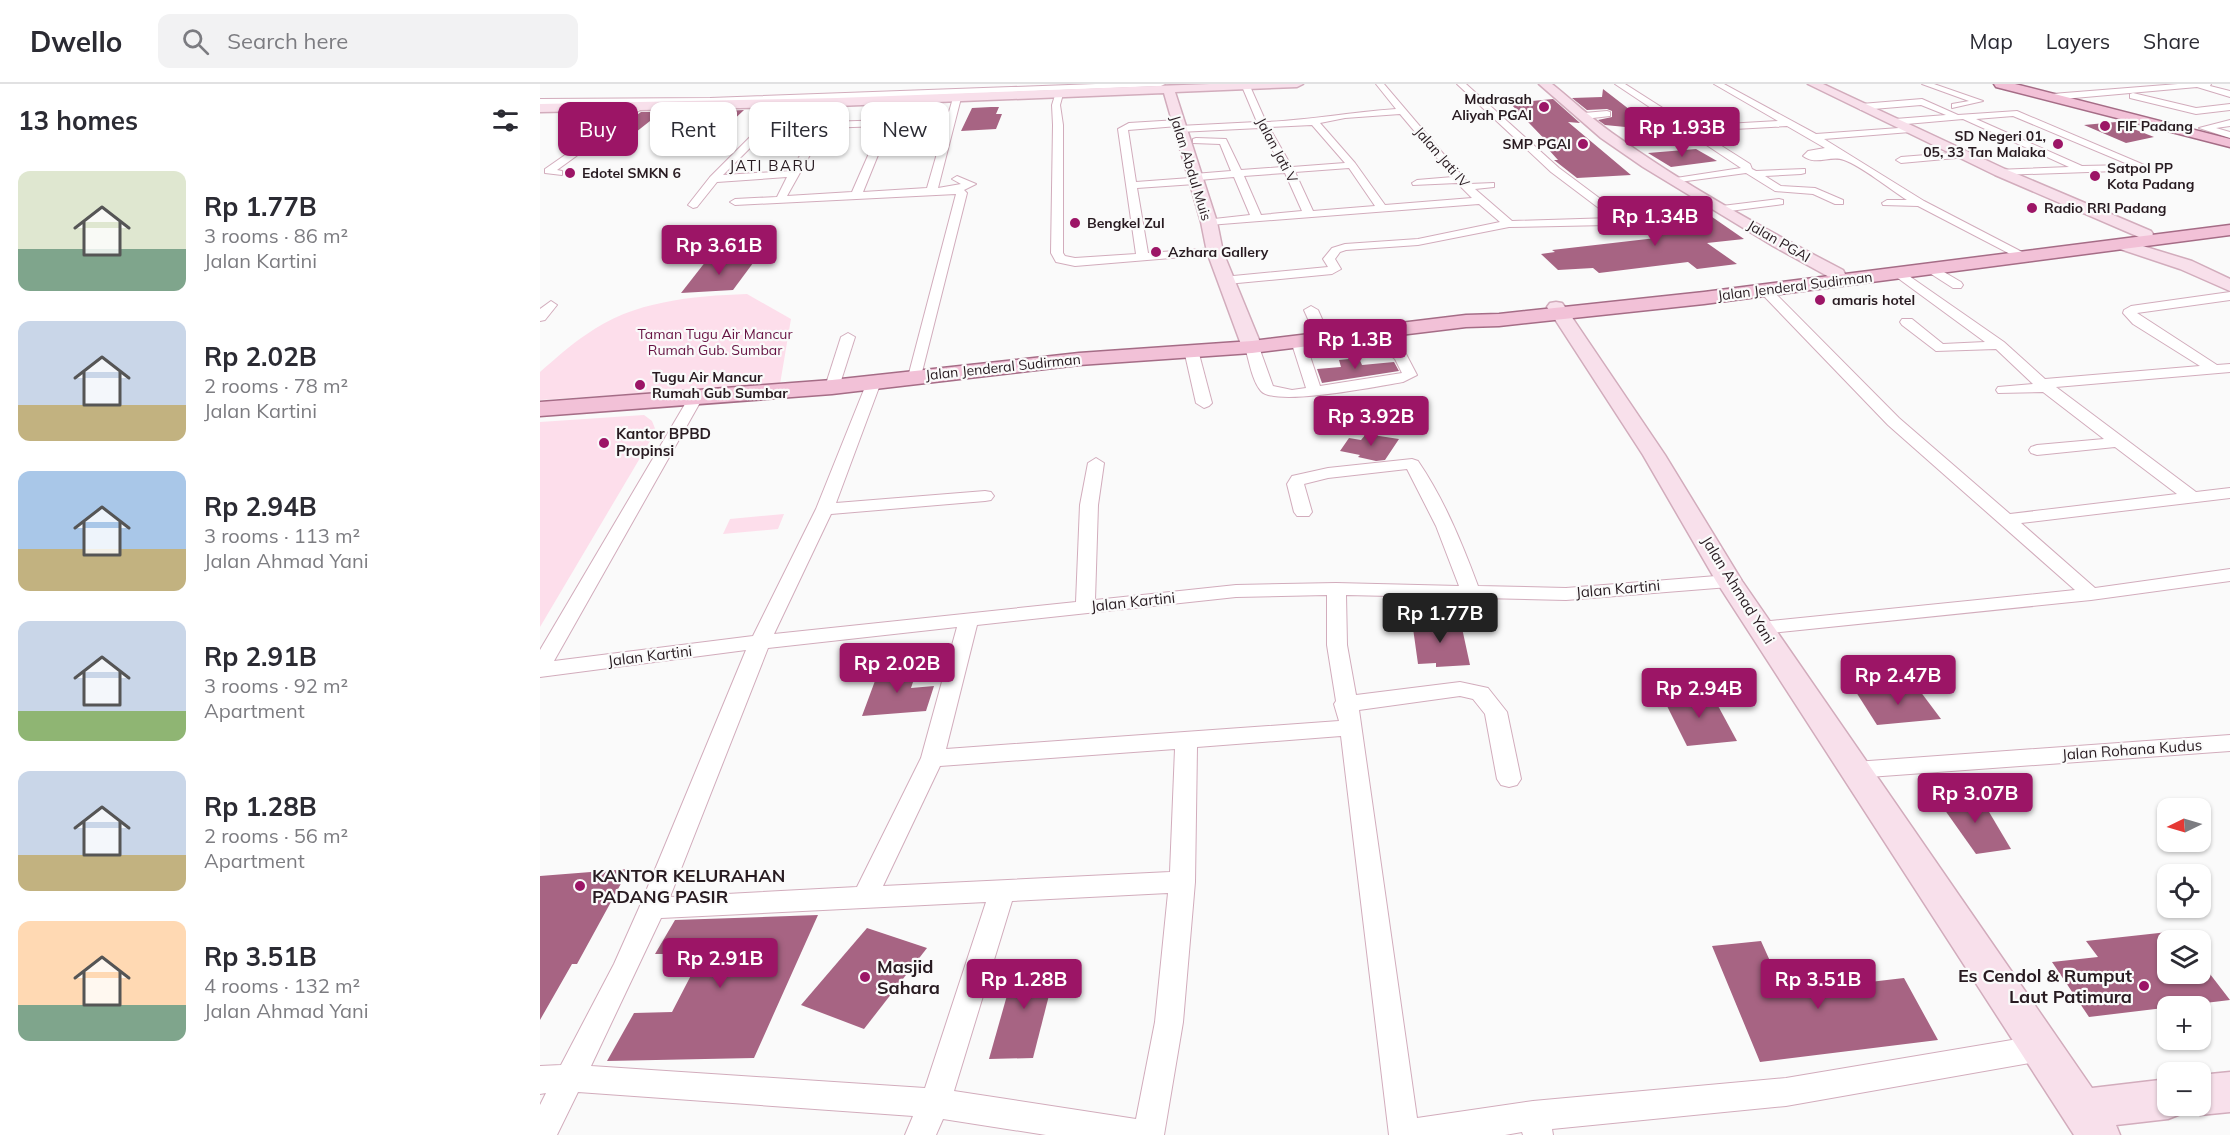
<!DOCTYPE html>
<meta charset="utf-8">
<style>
body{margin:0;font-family:Mulish,sans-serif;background:#f2f2f3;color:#2b2b33;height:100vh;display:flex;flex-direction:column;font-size:22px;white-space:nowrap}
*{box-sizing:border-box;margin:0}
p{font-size:20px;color:#7c7c81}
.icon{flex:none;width:33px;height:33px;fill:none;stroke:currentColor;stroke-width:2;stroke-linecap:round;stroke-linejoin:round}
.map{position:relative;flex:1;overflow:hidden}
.panel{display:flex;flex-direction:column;background:#fff;width:540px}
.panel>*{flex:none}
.guide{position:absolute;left:18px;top:18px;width:570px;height:54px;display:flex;gap:12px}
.needle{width:39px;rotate:265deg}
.tools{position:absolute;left:1617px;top:714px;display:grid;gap:12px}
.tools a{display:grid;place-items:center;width:54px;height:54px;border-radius:12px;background:#fff;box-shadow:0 2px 4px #0004;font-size:30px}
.price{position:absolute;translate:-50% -51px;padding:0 14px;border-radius:6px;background:#9c1566;color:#fff;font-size:20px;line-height:39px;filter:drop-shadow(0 2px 3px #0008)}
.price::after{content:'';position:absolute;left:50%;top:36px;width:18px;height:14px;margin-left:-9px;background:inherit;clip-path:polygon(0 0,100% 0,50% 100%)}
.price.on{background:#222;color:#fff}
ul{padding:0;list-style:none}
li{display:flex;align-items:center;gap:18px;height:150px;padding:0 18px}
li span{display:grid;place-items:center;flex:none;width:168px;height:120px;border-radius:12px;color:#555}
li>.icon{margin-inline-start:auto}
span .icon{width:72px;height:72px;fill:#fffc;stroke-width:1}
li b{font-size:26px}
h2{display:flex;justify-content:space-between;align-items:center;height:72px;padding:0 18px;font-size:26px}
.pill{padding:0 21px;border-radius:12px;background:#fff;box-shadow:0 2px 4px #0004;font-size:21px;line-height:54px}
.pill.on{background:#9c1566;color:#fff}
header{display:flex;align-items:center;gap:36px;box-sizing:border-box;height:84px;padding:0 30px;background:#fff;border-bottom:2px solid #e1e1e2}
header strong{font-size:28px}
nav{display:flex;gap:33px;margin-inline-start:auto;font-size:21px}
.search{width:420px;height:54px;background:#f2f2f3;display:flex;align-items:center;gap:15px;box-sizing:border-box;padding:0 21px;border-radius:12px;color:#7c7c81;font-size:22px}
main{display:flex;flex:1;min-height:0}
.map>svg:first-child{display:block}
.green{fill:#fddeeb}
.building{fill:#a76483}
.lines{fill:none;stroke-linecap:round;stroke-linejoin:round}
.street-casing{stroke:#d2acbc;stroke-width:2}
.secondary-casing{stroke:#d2acbc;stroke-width:3}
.primary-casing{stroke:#a56c86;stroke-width:3}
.street{fill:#fff;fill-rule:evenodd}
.secondary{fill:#f8e0eb;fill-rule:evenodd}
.primary{fill:#f2c1d7;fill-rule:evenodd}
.poi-dot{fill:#9c1566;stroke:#fafafa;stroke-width:2}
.labels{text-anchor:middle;stroke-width:4.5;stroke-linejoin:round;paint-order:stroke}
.far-poi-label{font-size:14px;font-weight:bold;fill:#281b21;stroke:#fafafa;text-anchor:start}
.far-street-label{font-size:14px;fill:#281b21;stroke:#fafafa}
.far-park-label{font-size:14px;fill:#661242;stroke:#fafafa}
.far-quarter-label{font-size:15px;letter-spacing:1.5px;fill:#281b21;stroke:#fafafa}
.poi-label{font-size:15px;font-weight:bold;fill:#281b21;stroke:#fafafa;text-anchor:start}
.street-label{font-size:15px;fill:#281b21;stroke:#fafafa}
.near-poi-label{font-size:18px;font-weight:bold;fill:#281b21;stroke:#fafafa;text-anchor:start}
</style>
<header>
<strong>Dwello</strong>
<div class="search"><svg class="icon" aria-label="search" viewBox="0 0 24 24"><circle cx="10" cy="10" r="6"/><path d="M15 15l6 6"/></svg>Search here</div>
<nav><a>Map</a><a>Layers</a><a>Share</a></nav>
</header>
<main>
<section class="panel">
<h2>13 homes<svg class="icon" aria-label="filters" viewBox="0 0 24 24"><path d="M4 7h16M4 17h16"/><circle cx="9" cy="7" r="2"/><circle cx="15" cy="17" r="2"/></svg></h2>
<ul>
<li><span style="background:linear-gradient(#dfe7d0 65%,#7fa58c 0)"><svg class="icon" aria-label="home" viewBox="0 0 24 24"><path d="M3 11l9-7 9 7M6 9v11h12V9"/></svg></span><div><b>Rp 1.77B</b><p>3 rooms · 86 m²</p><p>Jalan Kartini</p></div></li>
<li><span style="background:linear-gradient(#c9d6e8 70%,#c2b280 0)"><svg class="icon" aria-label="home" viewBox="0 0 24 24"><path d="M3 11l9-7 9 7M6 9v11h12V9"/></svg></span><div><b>Rp 2.02B</b><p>2 rooms · 78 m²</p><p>Jalan Kartini</p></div></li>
<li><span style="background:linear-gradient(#a9c7e8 65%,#c2b280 0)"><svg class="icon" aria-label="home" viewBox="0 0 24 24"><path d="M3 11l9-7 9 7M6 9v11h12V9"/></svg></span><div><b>Rp 2.94B</b><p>3 rooms · 113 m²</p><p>Jalan Ahmad Yani</p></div></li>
<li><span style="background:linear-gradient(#c9d6e8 75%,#8fb573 0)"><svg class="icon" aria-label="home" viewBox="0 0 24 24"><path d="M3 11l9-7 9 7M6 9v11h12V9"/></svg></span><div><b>Rp 2.91B</b><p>3 rooms · 92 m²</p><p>Apartment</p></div></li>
<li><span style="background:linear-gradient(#c9d6e8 70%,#c2b280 0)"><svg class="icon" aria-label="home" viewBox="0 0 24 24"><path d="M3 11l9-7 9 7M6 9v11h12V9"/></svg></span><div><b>Rp 1.28B</b><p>2 rooms · 56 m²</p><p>Apartment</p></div></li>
<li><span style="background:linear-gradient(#ffd9b3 70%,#7fa58c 0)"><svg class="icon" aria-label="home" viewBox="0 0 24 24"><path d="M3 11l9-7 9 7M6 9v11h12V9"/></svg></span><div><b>Rp 3.51B</b><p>4 rooms · 132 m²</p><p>Jalan Ahmad Yani</p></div></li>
</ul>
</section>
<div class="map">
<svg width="1690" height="1051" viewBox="0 0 1690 1051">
<rect width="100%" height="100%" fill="#fafafa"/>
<g class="green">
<path d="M207 210 251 235 240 300 0 316V288C15 275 30 261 47 250 93 217 152 212 207 210Z"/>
<polygon points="104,331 112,337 116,347 0,543 0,338"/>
<polygon points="244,430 238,445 183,450 190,435"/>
</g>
<g class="building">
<polygon points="1063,5 1116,46 1065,41 1058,36 1072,33 1072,27 1067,25 1047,26 1032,14 1062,13"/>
<polygon points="1013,15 1040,39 1028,38 1091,91 1037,94 1014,76 1018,76 1008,65 1014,65 970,19"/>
<polygon points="451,23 459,23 456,30 462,30 456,45 421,47 432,24"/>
<polygon points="204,26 171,57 149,58 183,27"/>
<polygon points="101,28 121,28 122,37 110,37 72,67 46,68"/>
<polygon points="1576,38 1614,53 1586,59 1544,41"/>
<polygon points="1156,65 1177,77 1131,83 1108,69"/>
<polygon points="1162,126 1204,155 1167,159 1197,180 1157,185 1148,178 1059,189 1053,184 1018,186 1001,170 1015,168 1012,166 1116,154 1093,137 1142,132 1138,129"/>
<polygon points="216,175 193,206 141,209 166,177"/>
<polygon points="819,274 822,281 854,278 859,287 782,299 777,285 801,283 799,276"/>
<polygon points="826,350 859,355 845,376 836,377 818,373 820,371 800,367 809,354 821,356"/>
<polygon points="910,535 912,545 922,544 930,581 896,583 896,579 878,580 872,537"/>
<polygon points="378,583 371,604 394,602 386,627 322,632 339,586"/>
<polygon points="1377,603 1401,635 1337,641 1316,608"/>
<polygon points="1170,607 1197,657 1147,662 1122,612"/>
<polygon points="1439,711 1471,765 1436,770 1397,715"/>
<polygon points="89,785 37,880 32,880 0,936 0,792"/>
<polygon points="278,831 214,974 67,977 94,929 132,928 162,870 115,870 135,836"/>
<polygon points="327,844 387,864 324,945 261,921"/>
<polygon points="1628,848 1628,890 1670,890 1690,916 1549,933 1512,878 1558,873 1546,857"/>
<polygon points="1221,857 1244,908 1364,894 1398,956 1220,978 1172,862"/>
<polygon points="477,876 518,876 493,974 449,975"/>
</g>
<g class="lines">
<defs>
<g id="street">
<polygon points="556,0 625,0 621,2 170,20 0,21 0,15 170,14"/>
<path d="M701 0H709L726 38C770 36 812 28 856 25L836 0H844L929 100 954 99V103L935 105 972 137 1072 134 1011 88 917 0H926L1019 84 1082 131 1167 112 1172 115 1171 117 1068 141 969 143 878 161 806 166 800 168 795 175 801 185 792 190 687 200 683 199 681 196 683 193 788 183 783 175 792 164 805 160 878 155 960 138 939 120 669 141 665 140V136L710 131 694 93 659 96V99L655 100 597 104 608 169 675 164 681 168 679 170 535 182 516 178 511 169 513 41 512 21 516 8 523 10 520 21 523 41V169L525 172 535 174 596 170 578 45 589 39 638 36 642 39 638 42 588 46 596 98 650 94V91L654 90 691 87 680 60 653 59V55L656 54 686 55 701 86 742 83 720 44 639 48 634 45 639 42 717 38ZM860 30 913 93 877 96 872 99 873 101 917 99 932 114 845 121 815 79 780 39 805 34ZM772 41 805 79 752 83 729 43ZM809 84 835 122 773 127 755 88ZM745 89 762 127 721 131 704 92Z"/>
<path d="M1075 0H1085L1151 42 1238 37 1174 0H1184L1276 50 1373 43V47L1370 48 1284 55 1384 117 1484 169 1478 173 1474 172 1378 122 1343 121 1342 119 1347 116H1367C1351 106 1320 81 1304 76 1290 71 1276 82 1263 72L1268 67 1285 64 1247 42 1158 47 1210 80 1212 85 1216 87 1265 85V89L1261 90 1225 92 1241 102 1275 104 1303 116V120H1295L1273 110 1235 107 1206 89 1132 99 1131 97 1136 94 1201 84Z"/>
<polygon points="1382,0 1394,0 1443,17 1412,24 1412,20 1429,17"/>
<polygon points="1638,0 1671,0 1670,2 1690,7 1690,13 1657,3 1512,16 1508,13 1512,10"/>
<polygon points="1593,9 1656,24 1690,20 1690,26 1656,30 1590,14 1590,10"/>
<path d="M417 11 421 14 398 104 421 100 412 95 417 92 436 100 424 106 427 109 380 296H370L368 293 416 110 195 121 190 118 195 115 237 113 247 93 177 98 157 123 153 124 148 121 170 93 222 41 279 39 285 28 288 27 292 30 288 38 347 36 351 39 323 108 387 104 413 14ZM341 42 312 108 247 112 285 44ZM276 44 251 87 183 91 228 46Z"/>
<path d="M1382 15 1418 31 1477 27 1609 83 1604 86 1460 91 1456 90V86L1529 83 1423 35 1355 41 1351 38 1355 35 1406 31 1381 21 1321 26 1317 23 1321 20ZM1473 32 1590 81 1542 82 1436 35Z"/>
<polygon points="97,21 104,23 17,86 22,87 22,91 5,89 5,85"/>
<polygon points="1067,27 1070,28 1070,32 1044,35 1040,32 1044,29"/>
<polygon points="1690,36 1690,42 1676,44 1690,48 1690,54 1659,44"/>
<polygon points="1424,68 1429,71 1427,73 1361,79 1356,76 1361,73"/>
<polygon points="1239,115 1243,116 1243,120 1182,128 1177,125 1182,122"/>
<polygon points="1392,181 1421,198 1423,201 1421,204 1413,204 1388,188 1386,185"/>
<polygon points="1359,185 1464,258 1505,295 1660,282 1593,240 1583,229 1584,226 1591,222 1690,208 1690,216 1597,229 1677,281 1690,280 1690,288 1516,303 1656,408 1690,404 1690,414 1481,439 1555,504 1690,485 1690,497 1551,516 1221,550 1214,548 1211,544 1214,540 1221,538 1535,506 1348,341 1220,208 1218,205 1220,202 1228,202 1359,334 1470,430 1637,410 1575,363 1497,371 1491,369 1489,366 1491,363 1497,361 1564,355 1503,308 1458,309 1456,306 1458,303 1493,300 1456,265 1396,267 1362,241 1360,238 1362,235 1372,235 1403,260 1445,258 1355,192 1353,189"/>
<polygon points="11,217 17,221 5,236 0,237 0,225"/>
<polygon points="771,222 778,226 790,253 788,256 783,257 776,253 764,226"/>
<path d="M831 244 836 245 866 270 877 291 863 298C839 302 735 323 721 307 712 297 709 276 705 263L712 259 719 263 733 302 752 306 766 304 751 257 758 253 765 257 780 302 862 289 855 275 824 248Z"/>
<polygon points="308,249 315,253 299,303 297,306 287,306 285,303 301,253"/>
<polygon points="651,262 658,266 672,319 669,322 664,324 656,319 644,266"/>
<path d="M334 294 341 298 296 419 445 407 451 408 454 412 451 416 445 417 291 430 234 550 536 518 540 421 548 379 556 374 564 379 558 421 555 516 696 501 796 499 919 502 896 442 867 385 788 394 764 400 772 428 769 432H757L754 428 747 400 752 392 788 384 872 375 878 377C904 415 922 459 938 502L1026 504 1189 491 1196 493 1198 497 1196 501 1189 503 1026 516 806 511 807 561 816 611 920 598 948 604 967 628 981 695 977 701 969 703 961 701 957 695 945 630 933 615 920 612 819 626 877 1034 993 1017 1246 994 1501 951 1511 955 1515 964 1511 973 1501 977 1246 1022 1012 1045 1013 1051H983L982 1048 965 1051H849L801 652 657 663 655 798 643 938 624 1051H506L403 1035 396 1051H365L373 1032 38 1008 17 1051H0V1021L6 1009 0 1010V982L21 981 74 880 99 824 206 566 0 593V566L148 315 155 311 162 315 14 577 213 552 276 425 327 298ZM787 511V561L796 617 794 620 799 637 406 665 437 541 696 513ZM417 543 381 674 317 803 130 813 228 564ZM635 665 630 788 343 802 400 682ZM628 809 615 938 596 1035 414 1007 472 817ZM446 818 385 1004 51 982 121 834Z"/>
<polygon points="1690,651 1690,667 1315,694 1307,692 1304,686 1307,680 1315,678"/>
</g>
<g id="secondary">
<polygon points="670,0 763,0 757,3 635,8 677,138 683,168 722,263 719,267 705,267 702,263 667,168 661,138 624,9 297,22 0,28 0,20 297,14"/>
<path d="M999 0H1012C1032 16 1051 34 1072 49 1144 101 1224 145 1303 186L1305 190 1303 194H1291L1233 162 1103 83 1061 54Z"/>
<polygon points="1268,0 1283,0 1465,85 1611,147 1613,150 1611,153 1599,153 1455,91"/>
<polygon points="1583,156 1652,177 1690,195 1690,207 1640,185 1577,164 1575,161"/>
<polygon points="1016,218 1022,219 1025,223 1125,371 1202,497 1552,1004 1628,995 1628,1022 1660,1022 1660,991 1690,988 1690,1028 1660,1031 1645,1024 1643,1029 1628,1035 1576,1041 1580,1051 1534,1051 1176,497 1103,371 1007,223 1010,219"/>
</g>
<g id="primary">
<polygon points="1454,0 1475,0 1690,55 1690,63 1456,3"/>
<polygon points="1690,141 1690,151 1164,220 959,242 926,243 712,269 539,281 292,310 0,332 0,318 292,296 539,269 712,257 926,231 959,230 1164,208"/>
</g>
</defs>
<use href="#street" class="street-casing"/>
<use href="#secondary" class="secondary-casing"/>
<use href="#primary" class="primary-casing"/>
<use href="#street" class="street"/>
<use href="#secondary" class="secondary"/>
<use href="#primary" class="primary"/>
</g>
<g class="poi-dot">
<circle cx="1004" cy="23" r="6"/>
<circle cx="1565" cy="42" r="6"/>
<circle cx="1043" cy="60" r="6"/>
<circle cx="1518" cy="60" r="6"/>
<circle cx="30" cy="89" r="6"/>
<circle cx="1555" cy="92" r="6"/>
<circle cx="1492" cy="124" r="6"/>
<circle cx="535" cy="139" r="6"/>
<circle cx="616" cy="168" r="6"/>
<circle cx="1280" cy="216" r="6"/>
<circle cx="100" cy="301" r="6"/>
<circle cx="64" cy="359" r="6"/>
<circle cx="40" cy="802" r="6"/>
<circle cx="325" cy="893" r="6"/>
<circle cx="1604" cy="902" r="6"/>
</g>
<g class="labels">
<g class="far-poi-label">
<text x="992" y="20" text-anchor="end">Madrasah<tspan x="992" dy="16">Aliyah PGAI</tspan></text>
<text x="1577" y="47">FIF Padang</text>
<text x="1506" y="57" text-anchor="end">SD Negeri 01,<tspan x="1506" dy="16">05, 33 Tan Malaka</tspan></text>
<text x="1031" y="65" text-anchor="end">SMP PGAI</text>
<text x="1567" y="89">Satpol PP<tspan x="1567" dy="16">Kota Padang</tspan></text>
<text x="42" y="94">Edotel SMKN 6</text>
<text x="1504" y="129">Radio RRI Padang</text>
<text x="547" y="144">Bengkel Zul</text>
<text x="628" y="173">Azhara Gallery</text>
<text x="1292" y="221">amaris hotel</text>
<text x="112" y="298">Tugu Air Mancur<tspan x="112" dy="16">Rumah Gub Sumbar</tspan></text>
</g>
<g class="far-street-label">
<text transform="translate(737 66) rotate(62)" y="5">Jalan Jati V</text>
<text transform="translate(902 73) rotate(49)" y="5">Jalan Jati IV</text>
<text transform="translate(651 84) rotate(73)" y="5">Jalan Abdul Muis</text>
<text transform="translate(1239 157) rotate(30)" y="5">Jalan PGAI</text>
<text transform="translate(1255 202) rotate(-7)" y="5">Jalan Jenderal Sudirman</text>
<text transform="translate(463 283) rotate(-6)" y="5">Jalan Jenderal Sudirman</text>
</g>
<g class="far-park-label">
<text x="175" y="255">Taman Tugu Air Mancur<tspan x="175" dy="16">Rumah Gub. Sumbar</tspan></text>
</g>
<g class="far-quarter-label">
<text x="233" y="87">JATI BARU</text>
</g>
<g class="poi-label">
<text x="76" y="355">Kantor BPBD<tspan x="76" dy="17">Propinsi</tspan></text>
</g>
<g class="street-label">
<text transform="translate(1078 505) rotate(-5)" y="5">Jalan Kartini</text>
<text transform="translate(1198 506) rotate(58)" y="5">Jalan Ahmad Yani</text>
<text transform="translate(593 518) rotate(-6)" y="5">Jalan Kartini</text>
<text transform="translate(110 572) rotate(-7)" y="5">Jalan Kartini</text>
<text transform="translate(1592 666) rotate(-4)" y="5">Jalan Rohana Kudus</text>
</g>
<g class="near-poi-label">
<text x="52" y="798">KANTOR KELURAHAN<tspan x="52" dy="21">PADANG PASIR</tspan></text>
<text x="337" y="889">Masjid<tspan x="337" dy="21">Sahara</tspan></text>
<text x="1592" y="898" text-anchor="end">Es Cendol &amp; Rumput<tspan x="1592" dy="21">Laut Patimura</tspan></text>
</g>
</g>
</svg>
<div class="tools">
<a><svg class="needle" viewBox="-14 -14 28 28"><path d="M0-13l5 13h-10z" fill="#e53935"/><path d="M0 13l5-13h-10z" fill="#7c7c81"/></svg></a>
<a><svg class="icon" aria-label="locate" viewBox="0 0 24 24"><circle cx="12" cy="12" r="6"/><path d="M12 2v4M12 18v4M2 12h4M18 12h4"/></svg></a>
<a><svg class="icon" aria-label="layers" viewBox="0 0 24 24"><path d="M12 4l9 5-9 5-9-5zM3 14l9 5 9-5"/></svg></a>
<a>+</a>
<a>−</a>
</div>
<b class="price" style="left:1142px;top:74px">Rp 1.93B</b>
<b class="price" style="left:1115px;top:163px">Rp 1.34B</b>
<b class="price" style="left:179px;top:192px">Rp 3.61B</b>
<b class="price" style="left:815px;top:286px">Rp 1.3B</b>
<b class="price" style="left:831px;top:363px">Rp 3.92B</b>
<b class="price on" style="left:900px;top:560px">Rp 1.77B</b>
<b class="price" style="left:357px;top:610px">Rp 2.02B</b>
<b class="price" style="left:1358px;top:622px">Rp 2.47B</b>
<b class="price" style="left:1159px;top:635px">Rp 2.94B</b>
<b class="price" style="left:1435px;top:740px">Rp 3.07B</b>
<b class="price" style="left:180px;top:905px">Rp 2.91B</b>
<b class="price" style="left:484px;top:926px">Rp 1.28B</b>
<b class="price" style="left:1278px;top:926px">Rp 3.51B</b>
<div class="guide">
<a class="pill on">Buy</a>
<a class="pill">Rent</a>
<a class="pill">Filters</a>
<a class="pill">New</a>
</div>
</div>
</main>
